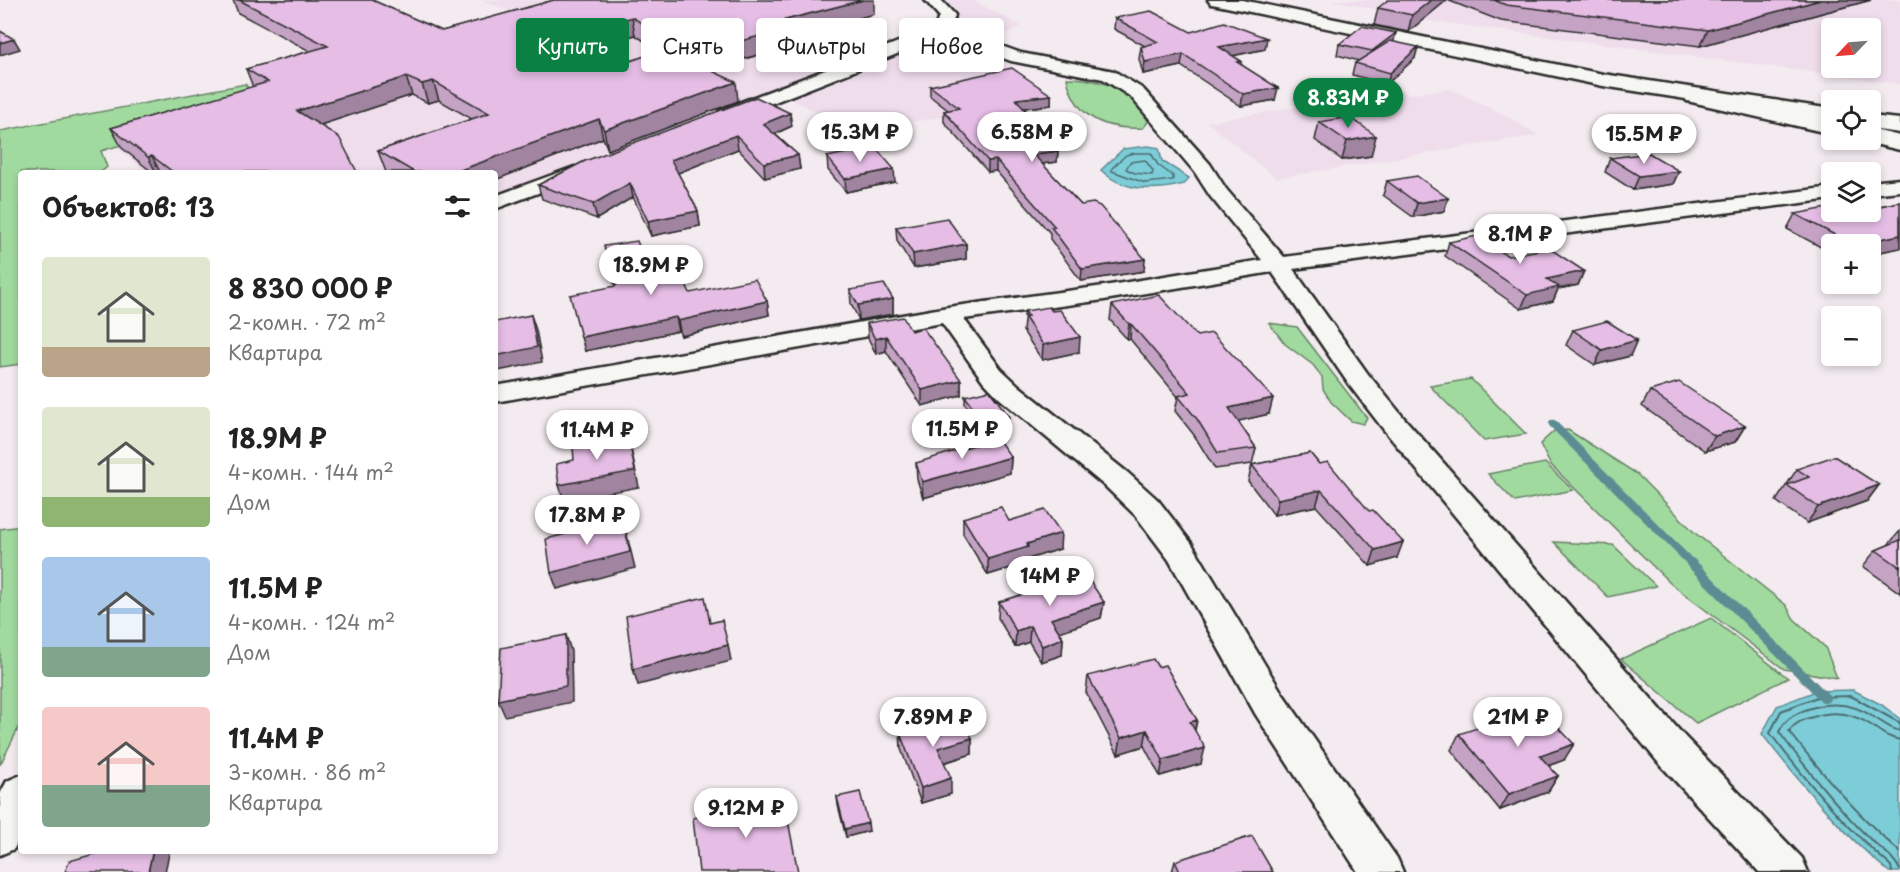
<!DOCTYPE html>
<html lang="ru">
<meta charset="utf-8">
<style>
body{margin:0;font-family:"Playpen Sans",sans-serif;background:#f6f6f6;color:#222;height:100vh;display:flex;flex-direction:column;font-size:22px;white-space:nowrap}
*{box-sizing:border-box;margin:0}
p{font-size:20px;color:#767676}
.icon{flex:none;width:33px;height:33px;fill:none;stroke:currentColor;stroke-width:2;stroke-linecap:round;stroke-linejoin:round}
.map{position:relative;flex:1;overflow:hidden}
.side{position:absolute;left:18px;top:170px;width:480px;height:684px;display:flex;flex-direction:column;background:#fff;border-radius:6px;box-shadow:0 3px 9px #0003}
.side>*{flex:none}
.guide{position:absolute;left:516px;top:18px;width:570px;height:54px;display:flex;gap:12px}
.needle{width:39px;rotate:245deg}
.tools{position:absolute;left:1821px;top:18px;display:grid;gap:12px}
.tools a{display:grid;place-items:center;width:60px;height:60px;border-radius:6px;background:#fff;box-shadow:0 3px 9px #0003;font-size:30px}
.price{position:absolute;translate:-50% -51px;padding:0 14px;border-radius:21px;background:#fff;color:#222;font-size:20px;line-height:39px;filter:drop-shadow(0 2px 3px #0008)}
.price::after{content:'';position:absolute;left:50%;top:36px;width:18px;height:14px;margin-left:-9px;background:inherit;clip-path:polygon(0 0,100% 0,50% 100%)}
.price.active{background:#0b8043;color:#fff}
ul{padding:0;list-style:none}
li{display:flex;align-items:center;gap:18px;height:150px;padding:0 24px}
li span{display:grid;place-items:center;flex:none;width:168px;height:120px;border-radius:6px;color:#555}
li>.icon{margin-inline-start:auto}
span .icon{width:72px;height:72px;fill:#fffc;stroke-width:1}
li b{font-size:26px}
h2{display:flex;justify-content:space-between;align-items:center;height:72px;padding:0 24px;font-size:26px}
.tag{padding:0 21px;border-radius:6px;background:#fff;box-shadow:0 3px 9px #0003;font-size:21px;line-height:54px}
.tag.active{background:#0b8043;color:#fff}
.map>svg:first-child{display:block}
.built{fill:#efddec;fill-rule:evenodd}
.green{fill:#a1da9f;stroke:#668265;stroke-width:1.5}
.water{fill:#7dcdd8;stroke:#5c8c93;stroke-width:1.5}
.lines{fill:none;stroke-linecap:round;stroke-linejoin:round}
.shore-far1{stroke:#4c6c70;stroke-width:1.5}
.shore{stroke:#4c6c70;stroke-width:2}
.stream-far1{stroke:#5c8c93;stroke-width:8}
.stream{stroke:#5c8c93;stroke-width:10}
.minor-casing{stroke:#2b2b2b;stroke-width:5}
.tertiary-casing{stroke:#2b2b2b;stroke-width:5}
.secondary-casing{stroke:#2b2b2b;stroke-width:5}
.minor{fill:#f6f6f2;fill-rule:evenodd}
.tertiary{fill:#f6f6f2;fill-rule:evenodd}
.secondary{fill:#f6f6f2;fill-rule:evenodd}
.wall{fill:#c5a3c5;stroke:#2b2b2b;stroke-width:1.5;fill-rule:evenodd}
.shaded-wall{fill:#a084a0;stroke:#2b2b2b;stroke-width:1.5}
.building{fill:#e5bde5;stroke:#2b2b2b;stroke-width:1.5}
</style>
<div class="map">
<svg width="1900" height="872" viewBox="0 0 1900 872">
<rect width="100%" height="100%" fill="#f3ebef"/>
<filter id="ink" filterUnits="userSpaceOnUse"><feTurbulence type="fractalNoise" baseFrequency=".0167" numOctaves="2"/><feDisplacementMap in="SourceGraphic" scale="12" xChannelSelector="R" yChannelSelector="G"/><feConvolveMatrix kernelMatrix="1 2 1 2 8 2 1 2 1" color-interpolation-filters="sRGB"/></filter>
<g filter="url(#ink)">
<g class="built">
<polygon points="481,0 854,0 806,13 879,49 495,196 495,172 146,172 117,148 271,101 245,84 527,18"/>
<polygon points="942,0 972,0 1021,26 1010,32 991,35 970,33 953,24 954,17 950,6"/>
<path d="M1332 0H1900V84L1430 21ZM1832 28H1870V68H1832Z"/>
<polygon points="948,39 1008,62 1045,98 884,127 861,133 786,97 931,41 937,43"/>
<polygon points="1450,89 1500,112 1538,135 1276,178 1207,122 1399,90 1409,94"/>
</g>
<g class="green">
<path d="M1067 78C1098 78 1137 89 1148 122L1143 128C1105 130 1075 118 1067 78Z"/>
<polygon points="245,84 260,103 101,151 107,167 101,172 21,172 21,364 0,367 0,131"/>
<polygon points="1269,323 1297,327 1367,418 1363,424 1351,421 1331,402 1323,389 1322,377 1313,365 1285,344"/>
<polygon points="1471,379 1526,434 1484,441 1430,386"/>
<polygon points="1568,430 1637,474 1695,533 1786,605 1794,619 1825,647 1837,678 1784,669 1671,584 1550,464 1540,444 1554,431"/>
<polygon points="1545,463 1573,490 1515,502 1488,474"/>
<polygon points="21,526 21,723 0,765 0,529"/>
<polygon points="1554,542 1613,545 1656,586 1608,597"/>
<polygon points="1711,618 1788,678 1696,723 1621,659"/>
</g>
<g class="water">
<path d="M1148 146 1159 148 1162 161 1189 178 1184 184C1156 191 1123 192 1101 170L1123 149Z"/>
<path d="M1853 690 1882 705 1900 719V872H1889C1841 832 1800 783 1762 734L1777 706 1816 691Z"/>
</g>
<g class="lines">
<g class="shore-far1">
<polygon points="1135,153 1151,153 1158,165 1173,176 1173,180 1145,183 1112,171 1112,168 1126,155"/>
<polygon points="1145,160 1153,171 1152,175 1135,173 1126,169 1130,162"/>
</g>
<g class="shore">
<path d="M1900 731C1890 729 1884 723 1875 718 1854 703 1832 701 1808 709 1794 714 1785 719 1779 732 1806 768 1835 805 1868 837 1879 848 1893 855 1900 870"/>
<path d="M1900 740C1888 738 1881 732 1871 725 1853 713 1833 710 1813 717 1803 719 1795 723 1789 731 1822 774 1859 816 1900 852"/>
<path d="M1892 872 1891 866C1845 827 1806 781 1770 733L1781 711 1817 697 1851 696 1900 723"/>
</g>
<polyline class="stream-far1" points="1553,424 1693,565"/>
<polyline class="stream" points="1691,563 1825,698"/>
<defs>
<g id="minor">
<polygon points="925,0 941,0 955,15 951,28 1021,53 1114,71 1143,89 1210,164 1226,189 1284,257 1832,187 1832,199 1293,269 1368,374 1404,418 1685,737 1802,858 1808,872 1759,872 1657,761 1384,430 1350,386 1272,272 1104,300 964,319 1001,369 1019,386 1128,473 1158,500 1192,544 1282,693 1397,858 1403,872 1358,872 1256,715 1169,560 1136,516 1106,487 999,398 983,381 942,323 495,402 495,386 948,307 1104,286 1262,260 1210,196 1194,171 1131,97 1103,79 1011,61 943,36 734,118 720,118 718,114 720,110 935,28 939,16"/>
<polygon points="574,167 581,169 584,173 581,177 495,209 495,196"/>
<polygon points="1900,179 1900,191 1870,194 1870,182"/>
<polygon points="21,775 21,835 14,849 0,855 0,794 7,781"/>
</g>
<g id="tertiary">
<polygon points="1694,91 1832,121 1832,134 1687,101 1684,97 1687,93"/>
<polygon points="1870,129 1900,136 1900,150 1862,141 1870,140"/>
</g>
<g id="secondary">
<polygon points="1208,0 1242,0 1603,74 1832,109 1832,122 1603,86 1217,5 1211,4"/>
<polygon points="1870,116 1900,119 1900,133 1870,129"/>
</g>
</defs>
<use href="#minor" class="minor-casing"/>
<use href="#tertiary" class="tertiary-casing"/>
<use href="#secondary" class="secondary-casing"/>
<use href="#minor" class="minor"/>
<use href="#tertiary" class="tertiary"/>
<use href="#secondary" class="secondary"/>
</g>
<g class="wall">
<path d="M233 0H372L442 31 554 0 874 14 795 35 796 45 708 69 738 101 608 150 603 138 495 180V172H386L378 151 472 119 439 100 428 103 412 95 320 125 357 172H152L122 148 111 128 253 87 246 69 310 51 238 13ZM635 35 660 51 616 66 582 51Z"/>
<polygon points="1447,0 1408,32 1374,25 1378,8"/>
<polygon points="1447,0 1871,0 1700,46 1501,21"/>
<polygon points="1115,18 1191,32 1265,49 1232,56 1241,61 1241,64 1275,100 1241,106 1181,66 1143,74 1139,59 1141,47 1145,46 1114,29"/>
<polygon points="1393,42 1415,58 1387,84 1352,75 1355,63 1359,61 1337,55 1339,44"/>
<polygon points="930,86 1051,95 1051,105 1024,108 1058,151 1057,162 1042,164 1144,271 1081,281 1050,239 1050,233 996,171 988,172 944,122 944,111 949,111 930,96"/>
<polygon points="1319,122 1371,156 1342,160 1315,140"/>
<polygon points="792,126 775,134 798,155 800,169 765,178 738,149 678,173 698,211 700,226 651,236 633,197 597,219 542,199 538,185 585,161"/>
<polygon points="827,157 895,182 846,192 828,170"/>
<polygon points="1610,158 1679,171 1673,184 1633,190 1605,172"/>
<polygon points="1387,181 1448,198 1444,211 1413,217 1383,195"/>
<polygon points="1900,202 1900,248 1870,254 1870,244 1832,244 1832,253 1787,229 1795,214 1839,214"/>
<polygon points="896,227 966,244 966,259 914,268 897,241"/>
<polygon points="1449,242 1508,256 1584,271 1578,285 1558,289 1553,301 1521,309 1445,256"/>
<polygon points="604,246 652,280 690,293 767,301 769,315 681,336 679,331 585,351 615,286"/>
<polygon points="850,290 893,299 893,314 859,320 851,304"/>
<polygon points="1112,305 1269,414 1238,421 1256,448 1252,464 1215,469 1194,435 1175,411 1178,397 1130,339 1127,339 1110,320"/>
<polygon points="1025,311 1079,352 1042,360 1023,331"/>
<polygon points="867,323 911,331 961,380 961,395 922,406 886,351 876,354 868,338"/>
<polygon points="1573,330 1630,356 1595,365 1566,345"/>
<polygon points="1650,391 1745,426 1735,442 1705,451 1642,406"/>
<polygon points="965,396 1008,424 983,430 965,404"/>
<polygon points="1310,453 1397,558 1370,566 1316,506 1274,515 1248,481 1252,465"/>
<polygon points="1011,457 1010,473 923,498 917,479 916,463"/>
<polygon points="1797,469 1879,485 1867,501 1807,523 1776,501"/>
<polygon points="963,518 1009,521 1060,549 1028,559 1027,563 988,575 963,534"/>
<polygon points="1900,531 1900,593 1863,566 1876,550 1888,545"/>
<polygon points="999,602 1104,602 1101,618 1059,632 1063,638 1062,655 1041,662 1029,642 1015,647 998,618"/>
<polygon points="1158,667 1197,720 1195,730 1201,764 1160,776 1144,746 1118,754 1086,692 1088,676"/>
<polygon points="900,733 972,738 972,754 944,763 951,794 921,803 901,749"/>
<polygon points="1459,734 1564,760 1548,766 1558,776 1548,792 1500,810 1451,750"/>
<polygon points="837,797 869,831 846,837 838,805"/>
<polygon points="1175,861 1273,872 1172,872"/>
</g>
<g class="shaded-wall">
<polygon points="863,0 874,0 874,14 795,35 796,45 694,72 691,54 781,21"/>
<polygon points="1431,0 1447,0 1408,32 1412,15"/>
<polygon points="1820,0 1871,0 1700,46 1708,30"/>
<polygon points="632,17 635,35 560,58 556,40"/>
<polygon points="1396,33 1393,44 1372,51"/>
<polygon points="1267,38 1265,49 1217,59 1219,47"/>
<polygon points="14,39 20,49 0,55 0,43"/>
<polygon points="1418,47 1415,58 1387,84 1390,73"/>
<polygon points="1183,54 1181,66 1143,74 1145,62"/>
<polygon points="406,77 412,95 305,130 297,111"/>
<polygon points="433,81 439,100 428,103 422,84"/>
<polygon points="736,82 738,101 608,150 604,130"/>
<polygon points="1278,88 1275,100 1241,106 1243,94"/>
<polygon points="1051,95 1051,105 1016,109 1016,99"/>
<polygon points="790,113 792,126 765,138 763,124"/>
<polygon points="599,119 603,138 495,180 495,172 455,172"/>
<polygon points="736,135 738,149 673,175 671,160"/>
<polygon points="1376,136 1371,156 1342,160 1347,141"/>
<polygon points="1058,151 1057,162 1032,165 1033,154"/>
<polygon points="798,155 800,169 765,178 764,163"/>
<polygon points="152,156 160,172 156,172 148,157"/>
<polygon points="996,160 996,171 988,172 988,161"/>
<polygon points="894,169 895,182 846,192 845,179"/>
<polygon points="1679,171 1673,184 1633,190 1639,176"/>
<polygon points="630,183 633,197 597,219 593,204"/>
<polygon points="1448,198 1444,211 1413,217 1417,203"/>
<polygon points="698,211 700,226 651,236 648,221"/>
<polygon points="1900,235 1900,248 1870,254 1870,244 1856,244"/>
<polygon points="966,244 966,259 914,268 913,254"/>
<polygon points="1145,259 1144,271 1081,281 1082,269"/>
<polygon points="1584,271 1578,285 1558,289 1553,301 1521,309 1527,295 1547,279"/>
<polygon points="893,299 893,314 859,320 858,305"/>
<polygon points="767,301 769,315 681,336 678,321"/>
<polygon points="531,315 536,330 542,362 498,371 495,363 495,356"/>
<polygon points="676,317 679,331 585,351 581,337"/>
<polygon points="1129,324 1131,324 1130,339 1127,339"/>
<polygon points="886,336 886,351 876,354 875,339"/>
<polygon points="1080,337 1079,352 1042,360 1043,345"/>
<polygon points="1637,340 1630,356 1595,365 1602,350"/>
<polygon points="961,380 961,395 922,406 922,390"/>
<polygon points="1273,398 1269,414 1226,424 1229,408"/>
<polygon points="1009,416 1008,424 983,430 984,423"/>
<polygon points="1745,426 1735,442 1705,451 1715,436"/>
<polygon points="628,435 639,487 564,501 559,485"/>
<polygon points="1011,457 1010,473 923,498 922,482"/>
<polygon points="1879,485 1867,501 1807,523 1818,507"/>
<polygon points="1321,490 1316,506 1274,515 1278,499"/>
<polygon points="623,519 635,568 557,589 551,573"/>
<polygon points="1061,533 1060,549 1028,559 1027,563 988,575 988,559 1027,544"/>
<polygon points="1403,542 1397,558 1370,566 1375,550"/>
<polygon points="1104,602 1101,618 1050,635 1051,619"/>
<polygon points="1030,626 1029,642 1015,647 1016,631"/>
<polygon points="566,635 571,651 572,702 505,716 498,700"/>
<polygon points="1063,638 1062,655 1041,662 1042,646"/>
<polygon points="728,645 731,661 638,685 633,669"/>
<polygon points="1197,720 1193,736 1190,722"/>
<polygon points="1147,730 1144,746 1118,754 1121,738"/>
<polygon points="972,738 972,754 939,764 938,748"/>
<polygon points="1574,744 1564,760 1531,772 1540,756"/>
<polygon points="1205,748 1201,764 1160,776 1163,760"/>
<polygon points="1558,776 1548,792 1500,810 1509,794"/>
<polygon points="951,778 951,794 921,803 921,788"/>
<polygon points="868,823 869,831 846,837 845,829"/>
<polygon points="153,850 166,850 169,854 165,872 148,872"/>
</g>
<g class="building">
<polygon points="239,0 372,0 442,31 554,0 863,0 781,21 794,27 691,54 632,17 556,40 616,66 665,49 736,82 604,130 599,119 455,172 414,172 378,151 489,113 433,81 422,84 406,77 297,111 339,137 357,172 173,172 152,156 148,157 111,128 268,82 246,69 328,46"/>
<polygon points="1388,0 1431,0 1412,15 1378,8"/>
<polygon points="1494,0 1820,0 1708,30 1506,5"/>
<polygon points="1151,11 1191,32 1224,22 1267,38 1219,47 1241,61 1237,62 1278,88 1243,94 1183,54 1145,62 1141,47 1158,42 1115,18"/>
<polygon points="1362,26 1396,33 1372,51 1339,44"/>
<polygon points="0,31 14,39 0,43"/>
<polygon points="1390,41 1418,47 1390,73 1355,63"/>
<polygon points="1012,68 1051,95 1016,99 1058,151 1033,154 1081,205 1093,203 1100,206 1145,259 1082,269 1051,227 1055,227 996,160 988,161 944,111 959,108 930,86"/>
<polygon points="756,97 790,113 763,124 798,155 764,163 736,135 671,160 698,211 648,221 630,183 593,204 538,185 585,161"/>
<polygon points="1350,117 1376,136 1347,141 1319,122"/>
<polygon points="875,147 894,169 845,179 827,157"/>
<polygon points="1649,153 1679,171 1639,176 1610,158"/>
<polygon points="1417,176 1448,198 1417,203 1387,181"/>
<polygon points="1900,202 1900,235 1856,244 1852,244 1795,214 1827,208 1832,210 1832,212 1839,214 1851,212 1870,212 1870,208"/>
<polygon points="947,218 966,244 913,254 896,227"/>
<polygon points="1477,236 1508,256 1549,248 1584,271 1547,279 1559,287 1527,295 1449,242"/>
<polygon points="637,241 652,280 681,273 690,293 755,279 767,301 678,321 676,317 581,337 570,295 616,286 604,246"/>
<polygon points="884,284 893,299 858,305 850,290"/>
<polygon points="1159,295 1197,336 1212,333 1273,398 1229,408 1256,448 1218,453 1197,419 1178,396 1190,393 1131,324 1129,324 1112,305"/>
<polygon points="1049,307 1052,311 1060,310 1080,337 1043,345 1024,316 1028,316 1025,311"/>
<polygon points="531,315 537,347 495,356 495,322"/>
<polygon points="903,317 911,331 923,328 961,380 922,390 886,336 875,339 867,323"/>
<polygon points="1607,321 1637,340 1602,350 1573,330"/>
<polygon points="1679,382 1745,426 1715,436 1650,391"/>
<polygon points="989,390 1009,416 984,423 965,396"/>
<polygon points="628,435 635,471 559,485 556,464 574,460 573,447"/>
<polygon points="997,438 1011,457 922,482 916,463"/>
<polygon points="1310,453 1319,464 1328,462 1369,511 1373,510 1403,542 1375,550 1321,490 1278,499 1252,465"/>
<polygon points="1834,456 1879,485 1818,507 1787,485 1809,477 1797,469"/>
<polygon points="1001,507 1009,521 1045,510 1061,533 1027,544 1028,547 988,559 963,518"/>
<polygon points="623,519 630,552 551,573 546,539"/>
<polygon points="1900,540 1900,567 1876,550"/>
<polygon points="1085,574 1104,602 1051,619 1063,638 1042,646 1030,626 1016,631 999,602"/>
<polygon points="705,597 710,623 722,620 728,645 633,669 626,616"/>
<polygon points="566,635 566,686 498,700 501,648"/>
<polygon points="1153,659 1158,667 1165,665 1197,720 1190,722 1205,748 1163,760 1147,730 1121,738 1088,676"/>
<polygon points="1539,707 1574,744 1540,756 1558,776 1509,794 1459,734"/>
<polygon points="961,714 972,738 938,748 951,778 921,788 900,733"/>
<polygon points="860,792 868,823 845,829 837,797"/>
<polygon points="783,795 798,872 699,872 693,818"/>
<polygon points="1252,836 1273,872 1180,872 1175,861"/>
<polygon points="109,850 153,850 148,872 65,872 69,861"/>
</g>
</g>
</svg>
<div class="tools">
<a><svg class="needle" viewBox="-14 -14 28 28"><path d="M0-13l5 13h-10z" fill="#e53935"/><path d="M0 13l5-13h-10z" fill="#767676"/></svg></a>
<a><svg class="icon" aria-label="locate" viewBox="0 0 24 24"><circle cx="12" cy="12" r="6"/><path d="M12 2v4M12 18v4M2 12h4M18 12h4"/></svg></a>
<a><svg class="icon" aria-label="layers" viewBox="0 0 24 24"><path d="M12 4l9 5-9 5-9-5zM3 14l9 5 9-5"/></svg></a>
<a>+</a>
<a>−</a>
</div>
<b class="price active" style="left:1348px;top:129px">8.83M ₽</b>
<b class="price" style="left:860px;top:163px">15.3M ₽</b>
<b class="price" style="left:1032px;top:163px">6.58M ₽</b>
<b class="price" style="left:1644px;top:165px">15.5M ₽</b>
<b class="price" style="left:1520px;top:265px">8.1M ₽</b>
<b class="price" style="left:651px;top:296px">18.9M ₽</b>
<b class="price" style="left:962px;top:460px">11.5M ₽</b>
<b class="price" style="left:597px;top:461px">11.4M ₽</b>
<b class="price" style="left:587px;top:546px">17.8M ₽</b>
<b class="price" style="left:1050px;top:607px">14M ₽</b>
<b class="price" style="left:933px;top:748px">7.89M ₽</b>
<b class="price" style="left:1518px;top:748px">21M ₽</b>
<b class="price" style="left:746px;top:839px">9.12M ₽</b>
<div class="guide">
<a class="tag active">Купить</a>
<a class="tag">Снять</a>
<a class="tag">Фильтры</a>
<a class="tag">Новое</a>
</div>
<section class="side">
<h2>Объектов: 13<svg class="icon" aria-label="filters" viewBox="0 0 24 24"><path d="M4 7h16M4 17h16"/><circle cx="9" cy="7" r="2"/><circle cx="15" cy="17" r="2"/></svg></h2>
<ul>
<li><span style="background:linear-gradient(#dfe7d0 75%,#b9a48a 0)"><svg class="icon" aria-label="home" viewBox="0 0 24 24"><path d="M3 11l9-7 9 7M6 9v11h12V9"/></svg></span><div><b>8 830 000 ₽</b><p>2-комн. · 72 m²</p><p>Квартира</p></div></li>
<li><span style="background:linear-gradient(#dfe7d0 75%,#8fb573 0)"><svg class="icon" aria-label="home" viewBox="0 0 24 24"><path d="M3 11l9-7 9 7M6 9v11h12V9"/></svg></span><div><b>18.9M ₽</b><p>4-комн. · 144 m²</p><p>Дом</p></div></li>
<li><span style="background:linear-gradient(#a9c7e8 75%,#7fa58c 0)"><svg class="icon" aria-label="home" viewBox="0 0 24 24"><path d="M3 11l9-7 9 7M6 9v11h12V9"/></svg></span><div><b>11.5M ₽</b><p>4-комн. · 124 m²</p><p>Дом</p></div></li>
<li><span style="background:linear-gradient(#f6c9c9 65%,#7fa58c 0)"><svg class="icon" aria-label="home" viewBox="0 0 24 24"><path d="M3 11l9-7 9 7M6 9v11h12V9"/></svg></span><div><b>11.4M ₽</b><p>3-комн. · 86 m²</p><p>Квартира</p></div></li>
</ul>
</section>
</div>
